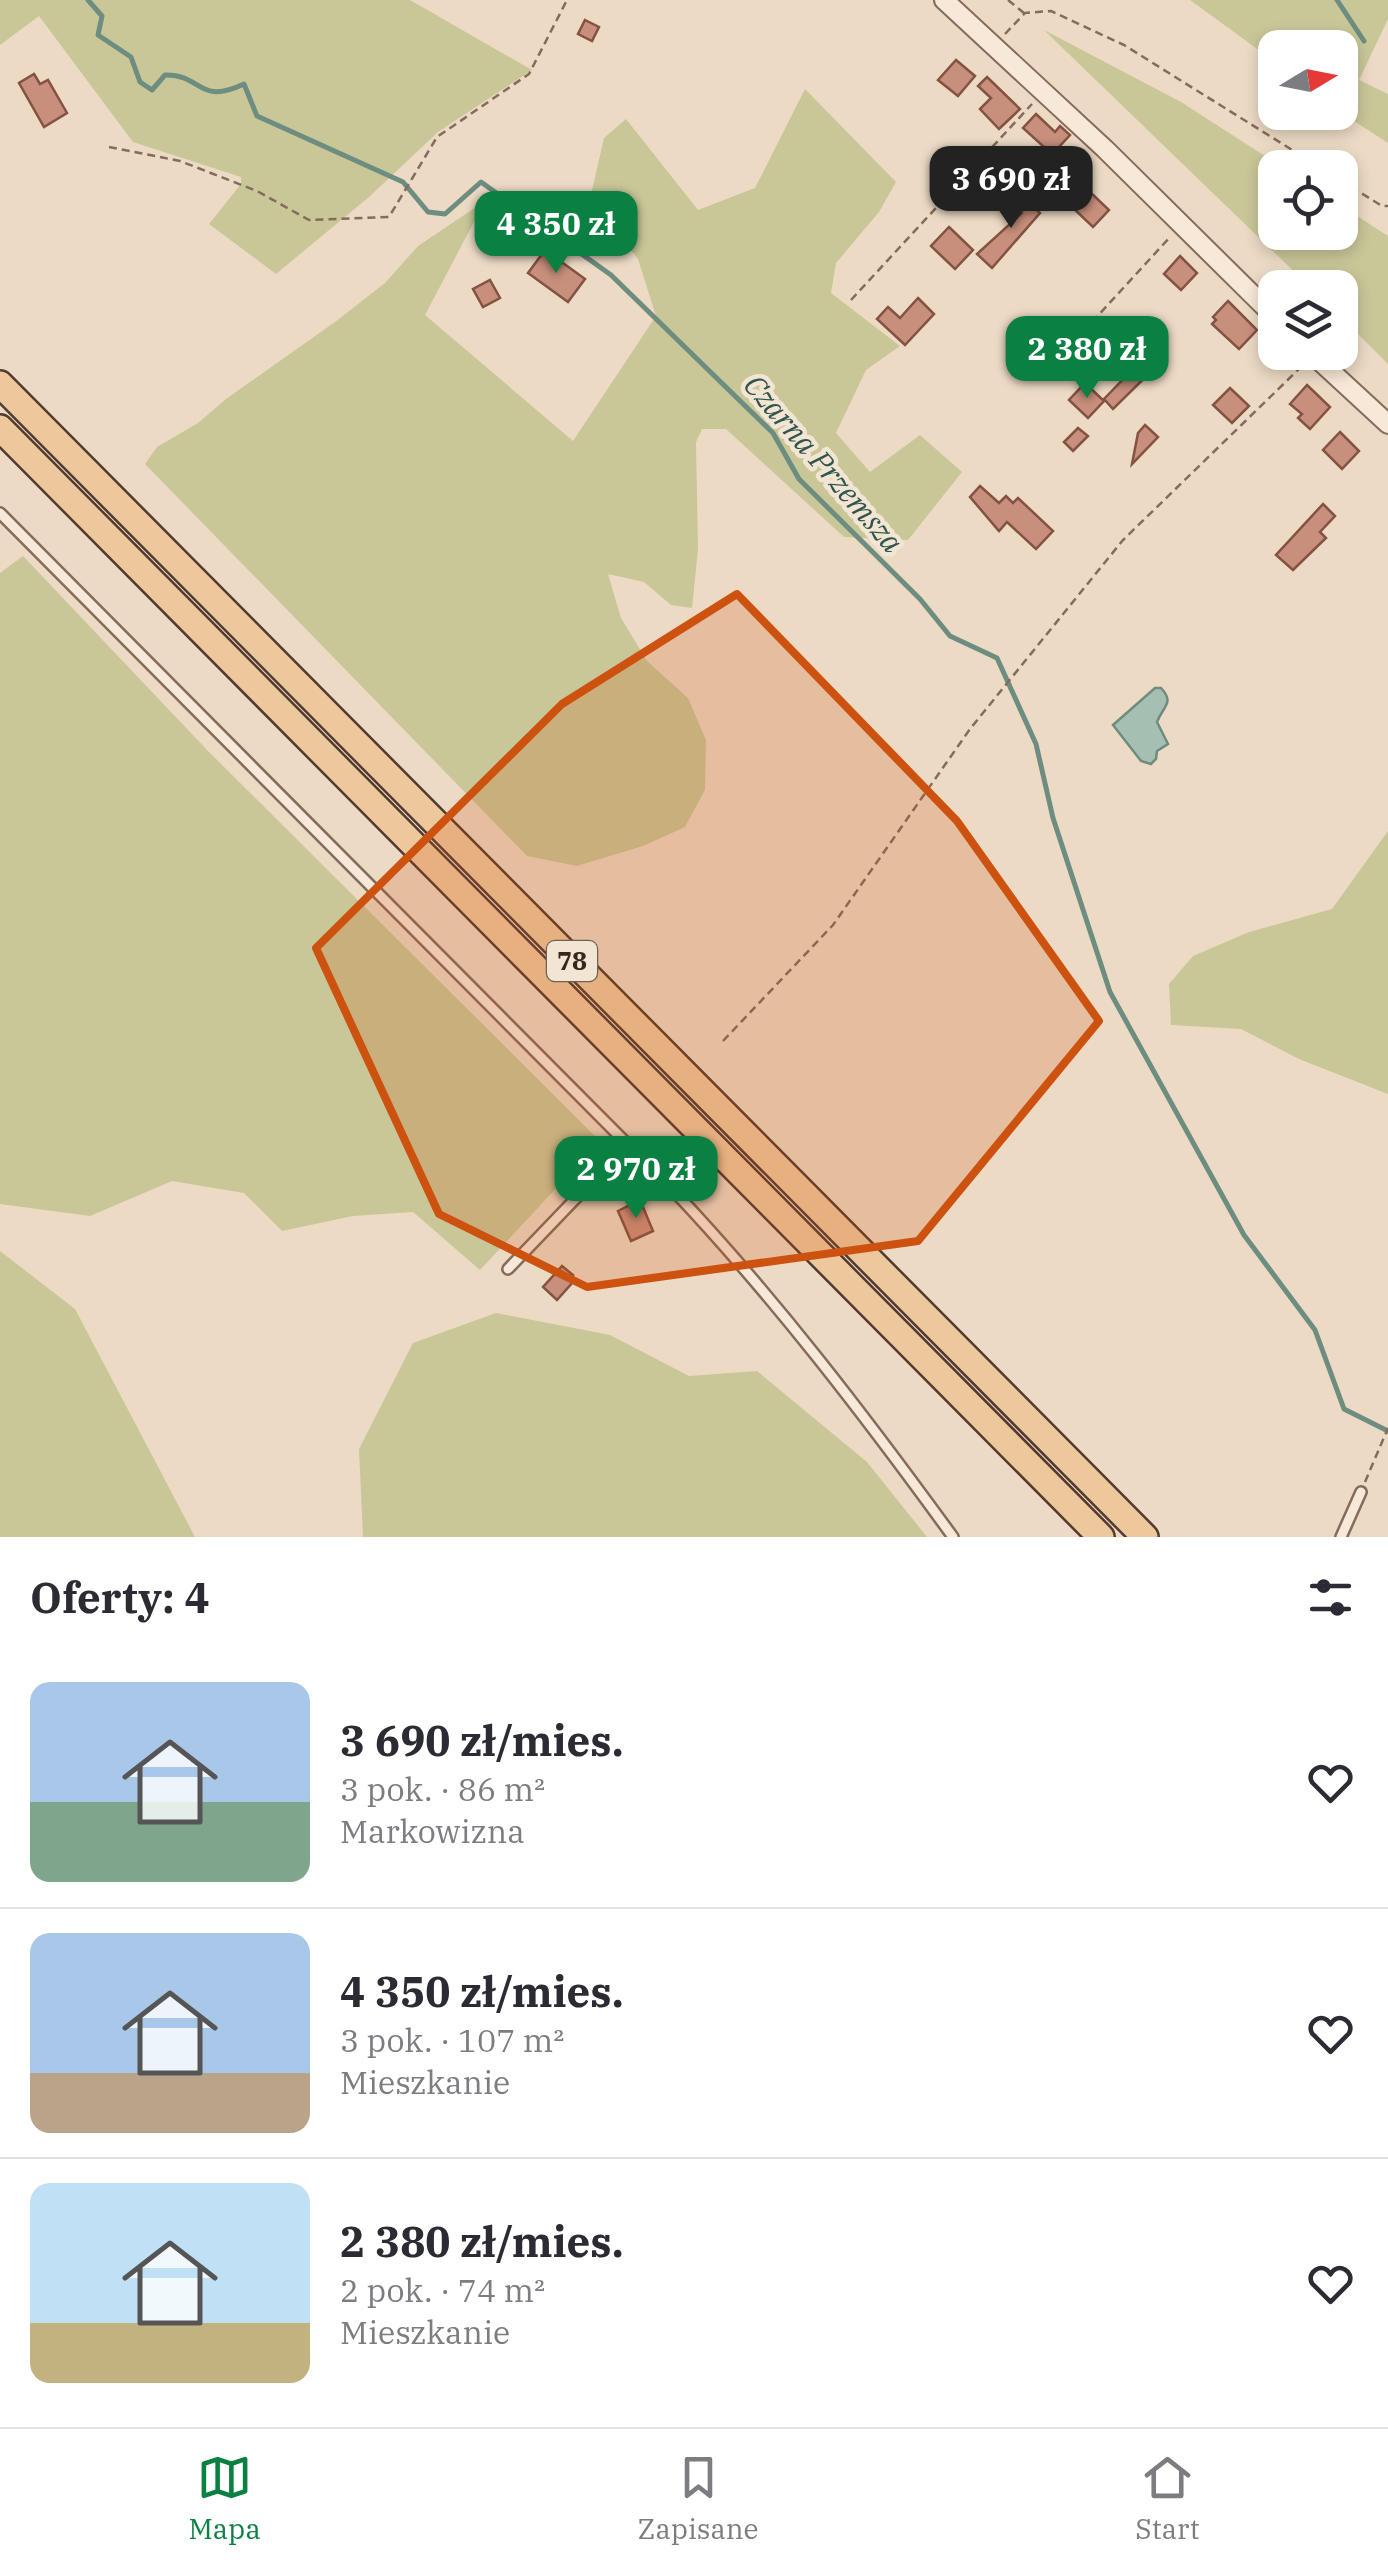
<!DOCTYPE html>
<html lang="pl">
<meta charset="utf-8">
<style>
body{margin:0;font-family:"IBM Plex Serif",serif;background:#f2f2f3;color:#2b2b33;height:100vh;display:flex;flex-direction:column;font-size:38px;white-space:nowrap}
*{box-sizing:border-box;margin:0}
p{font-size:32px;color:#7c7c81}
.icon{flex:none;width:55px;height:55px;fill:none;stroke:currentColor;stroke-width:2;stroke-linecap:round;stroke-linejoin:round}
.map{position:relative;height:1537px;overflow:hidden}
.details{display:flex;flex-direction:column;background:#fff;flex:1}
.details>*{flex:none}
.needle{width:65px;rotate:80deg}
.tools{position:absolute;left:1258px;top:30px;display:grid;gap:20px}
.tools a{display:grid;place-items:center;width:100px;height:100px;border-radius:20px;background:#fff;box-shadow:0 5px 15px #0003;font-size:50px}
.price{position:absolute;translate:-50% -85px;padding:0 22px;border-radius:20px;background:#0b8043;color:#fff;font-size:32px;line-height:65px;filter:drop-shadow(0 2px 5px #0008)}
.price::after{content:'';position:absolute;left:50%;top:60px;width:30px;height:22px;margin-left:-15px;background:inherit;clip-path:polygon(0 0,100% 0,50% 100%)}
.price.current{background:#222;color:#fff}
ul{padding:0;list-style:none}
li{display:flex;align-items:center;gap:30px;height:250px;padding:0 30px}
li+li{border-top:2px solid #e1e1e2}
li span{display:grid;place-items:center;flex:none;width:280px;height:200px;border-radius:20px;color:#555}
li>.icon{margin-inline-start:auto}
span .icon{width:120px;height:120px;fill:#fffc;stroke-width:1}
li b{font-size:42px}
h2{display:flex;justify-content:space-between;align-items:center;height:120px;padding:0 30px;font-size:42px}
.tabs{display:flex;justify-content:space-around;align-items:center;height:140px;border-top:2px solid #e1e1e2;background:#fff;font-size:28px;color:#7c7c81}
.tabs a{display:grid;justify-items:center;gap:5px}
.tabs .current{color:#0b8043}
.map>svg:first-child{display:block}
.green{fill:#c9c798}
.water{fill:#a6bfb3;stroke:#6d8d80;stroke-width:2.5}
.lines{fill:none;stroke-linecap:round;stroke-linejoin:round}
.stream{stroke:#6d8d80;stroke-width:5}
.building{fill:#c88f7c;stroke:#835242;stroke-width:2.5}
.lane-casing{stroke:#856b5b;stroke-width:14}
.street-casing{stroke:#856b5b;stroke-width:22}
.primary-casing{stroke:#533a2f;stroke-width:30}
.path{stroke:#856b5b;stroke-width:2.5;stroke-dasharray:8 5;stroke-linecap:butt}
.lane{stroke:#f7e8d7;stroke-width:9}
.street{stroke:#f7e8d7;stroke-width:18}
.primary{stroke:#edc89d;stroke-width:25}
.marked{fill:#cd510f;fill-opacity:0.2;stroke:#cd510f;stroke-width:8;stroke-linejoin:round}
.labels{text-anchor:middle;stroke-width:9;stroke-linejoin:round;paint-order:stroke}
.shield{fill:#f3e5d3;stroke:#6f5f55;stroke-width:2.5}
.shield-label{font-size:25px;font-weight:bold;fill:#36261f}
.water-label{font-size:30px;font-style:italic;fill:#2f554c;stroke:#f3e5d3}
</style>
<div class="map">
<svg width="1388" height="1537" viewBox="0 0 1388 1537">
<rect width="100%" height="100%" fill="#ecdac4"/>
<g class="green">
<polygon points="0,0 410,0 532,70 438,132 369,197 276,274 209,224 241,184 241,177 133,142 39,16 0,45"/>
<polygon points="1190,0 1388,0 1388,19 1359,80 1388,94 1388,143 1340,112 1340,48 1275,48 1275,62"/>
<polygon points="1044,30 1181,102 1282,167 1275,168 1275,232 1340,232 1340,205 1388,236 1388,364 1340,316 1340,288 1310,287"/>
<polygon points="805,89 896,182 879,212 836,263 831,293 900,346 866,370 836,433 870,472 920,435 962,472 908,540 844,537 726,429 702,429 696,442 698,549 692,608 671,605 644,582 608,574 621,618 647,661 688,698 706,740 705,790 685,827 643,846 577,866 527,856 145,464 157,447 198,423 226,399 335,322 385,283 418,246 485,201 425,315 573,441 656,316 638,259 590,199 604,138 626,119 698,210 755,188"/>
<polygon points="23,556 208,751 600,1141 480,1270 413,1212 353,1216 282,1231 244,1193 172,1181 90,1216 0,1204 0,573"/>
<polygon points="1388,831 1388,1094 1299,1059 1241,1029 1171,1025 1169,984 1193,956 1249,932 1332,909"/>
<polygon points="0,1251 75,1309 195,1537 0,1537"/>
<polygon points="496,1313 610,1335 689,1376 757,1371 867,1462 927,1537 363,1537 359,1449 413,1343"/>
</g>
<path class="water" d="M1155 688H1161C1175 703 1163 706 1157 722L1168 744 1157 751 1156 759 1151 764 1141 761 1113 725Z"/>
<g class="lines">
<g class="stream">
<path d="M88 0 102 16 98 35 131 57 140 82 152 90 165 75C203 74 197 106 244 84L257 116 403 182 428 212 445 214 481 182 611 275 773 433 799 479 920 599 950 636 997 658 1036 744 1053 818 1110 992 1244 1235 1315 1330 1344 1409 1388 1431"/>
<polyline points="1337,0 1364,41"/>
</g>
</g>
<g class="building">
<polygon points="585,20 599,27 592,41 578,34"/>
<polygon points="956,60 975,76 958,96 938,80"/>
<polygon points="34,74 40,84 48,80 67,113 44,127 19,83"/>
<polygon points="987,77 1020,109 999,129 980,109 991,98 978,86"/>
<polygon points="1036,114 1055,132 1060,126 1070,135 1045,162 1036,153 1043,146 1023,128"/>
<polygon points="1027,190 1036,199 1031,204 1040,213 992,268 977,254 1022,213 1014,205"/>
<polygon points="1090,192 1109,210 1093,227 1074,209"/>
<polygon points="949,227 973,250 955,269 931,246"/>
<polygon points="545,250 585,279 568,302 528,273"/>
<polygon points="1180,256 1197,273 1181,290 1164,274"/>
<polygon points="490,280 500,298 483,307 473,289"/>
<polygon points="918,298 934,314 905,345 877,319 888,307 900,318"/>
<polygon points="1228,301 1257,330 1239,349 1212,324 1216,320 1213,317"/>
<polygon points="1143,333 1166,357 1113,409 1104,399 1134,368 1130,363 1140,352 1132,345"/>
<polygon points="1032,334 1051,356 1040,366 1020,344"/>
<polygon points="1085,383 1104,401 1088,418 1069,400"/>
<polygon points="1307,385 1330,407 1310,429 1298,418 1302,414 1290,404"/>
<polygon points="1230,388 1249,406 1232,423 1213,405"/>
<polygon points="1145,425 1158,437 1132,464 1138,433"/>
<polygon points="1078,428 1088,436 1073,451 1064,442"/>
<polygon points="1340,432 1359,451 1342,469 1323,450"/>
<polygon points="980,486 999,503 1006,496 1013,503 1018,498 1053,531 1036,549 1007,522 999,531 970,497"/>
<polygon points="1323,504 1335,516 1320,532 1326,538 1293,570 1276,555"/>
<polygon points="640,1200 653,1231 631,1241 618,1211"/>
<polygon points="562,1266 573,1275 568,1280 573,1282 557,1300 543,1287"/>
</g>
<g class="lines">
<defs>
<g id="lane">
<path d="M0 513 672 1189C775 1298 865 1416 953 1537"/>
<polyline points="508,1269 627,1145"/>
<polyline points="1341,1537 1361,1492"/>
</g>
<g id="street">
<polyline points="944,0 1105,149 1275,317"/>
<polyline points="1310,352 1388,424"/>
</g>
<g id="primary">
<polyline points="0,384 1145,1537"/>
<polyline points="0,428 1101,1537"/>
</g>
</defs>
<use href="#lane" class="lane-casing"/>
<use href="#street" class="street-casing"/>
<use href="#primary" class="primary-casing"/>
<g class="path">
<polyline points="1008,0 1024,13"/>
<polyline points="1005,34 1025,13 1051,11 1124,45 1321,168"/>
<polyline points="109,147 180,161 257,191 309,220 389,217 437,137 529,74 567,0"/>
<polyline points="1340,180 1382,206 1388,206"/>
<polyline points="851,300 1032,104"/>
<polyline points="1048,370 1171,236"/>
<polyline points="723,1041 833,925 970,729 1123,540 1301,367"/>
<polyline points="1365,1482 1388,1428"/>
</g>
<use href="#lane" class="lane"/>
<use href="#street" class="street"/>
<use href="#primary" class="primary"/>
</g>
<path class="marked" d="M737 594 957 821 1099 1021 918 1241 587 1287 439 1214 316 948 562 704Z"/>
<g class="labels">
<rect class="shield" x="547" y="941" width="50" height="40" rx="8"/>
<g class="shield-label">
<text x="572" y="970">78</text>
</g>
<g class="water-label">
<text transform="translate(823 464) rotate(49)" y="10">Czarna Przemsza</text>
</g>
</g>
</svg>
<div class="tools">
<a><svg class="needle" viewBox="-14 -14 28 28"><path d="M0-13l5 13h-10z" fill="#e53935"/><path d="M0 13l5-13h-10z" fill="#7c7c81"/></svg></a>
<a><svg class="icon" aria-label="locate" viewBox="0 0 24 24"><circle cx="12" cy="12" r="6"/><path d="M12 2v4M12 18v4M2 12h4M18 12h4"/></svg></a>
<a><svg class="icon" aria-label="layers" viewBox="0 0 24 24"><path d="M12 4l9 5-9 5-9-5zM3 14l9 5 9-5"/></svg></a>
</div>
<b class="price current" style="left:1011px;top:231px">3 690 zł</b>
<b class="price" style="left:556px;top:276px">4 350 zł</b>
<b class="price" style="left:1087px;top:401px">2 380 zł</b>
<b class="price" style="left:636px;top:1221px">2 970 zł</b>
</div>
<section class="details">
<h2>Oferty: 4<svg class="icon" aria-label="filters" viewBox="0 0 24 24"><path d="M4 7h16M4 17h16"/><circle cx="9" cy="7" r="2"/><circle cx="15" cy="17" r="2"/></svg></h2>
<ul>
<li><span style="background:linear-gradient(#a9c7e8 60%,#7fa58c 0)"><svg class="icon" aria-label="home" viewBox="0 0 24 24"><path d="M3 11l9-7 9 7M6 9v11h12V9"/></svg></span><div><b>3 690 zł/mies.</b><p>3 pok. · 86 m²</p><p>Markowizna</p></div><svg class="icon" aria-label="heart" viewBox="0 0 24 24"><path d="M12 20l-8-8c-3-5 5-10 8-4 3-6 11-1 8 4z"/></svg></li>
<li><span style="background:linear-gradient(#a9c7e8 70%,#b9a48a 0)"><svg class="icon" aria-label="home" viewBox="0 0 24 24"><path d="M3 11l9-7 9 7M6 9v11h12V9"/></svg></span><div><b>4 350 zł/mies.</b><p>3 pok. · 107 m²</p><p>Mieszkanie</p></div><svg class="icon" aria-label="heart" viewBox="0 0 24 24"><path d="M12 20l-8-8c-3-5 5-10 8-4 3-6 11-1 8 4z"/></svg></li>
<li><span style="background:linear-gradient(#bfe0f5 70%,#c2b280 0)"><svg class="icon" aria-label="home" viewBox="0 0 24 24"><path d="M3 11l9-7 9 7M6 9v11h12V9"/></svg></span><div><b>2 380 zł/mies.</b><p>2 pok. · 74 m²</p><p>Mieszkanie</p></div><svg class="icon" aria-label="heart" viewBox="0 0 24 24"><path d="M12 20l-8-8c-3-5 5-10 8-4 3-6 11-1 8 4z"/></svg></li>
</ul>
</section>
<nav class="tabs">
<a class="current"><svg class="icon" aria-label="map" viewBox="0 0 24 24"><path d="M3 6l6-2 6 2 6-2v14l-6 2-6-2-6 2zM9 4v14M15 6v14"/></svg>Mapa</a>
<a><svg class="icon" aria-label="saved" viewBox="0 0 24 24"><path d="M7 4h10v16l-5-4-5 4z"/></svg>Zapisane</a>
<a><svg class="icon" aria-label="home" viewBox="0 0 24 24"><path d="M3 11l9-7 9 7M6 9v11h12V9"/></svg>Start</a>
</nav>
